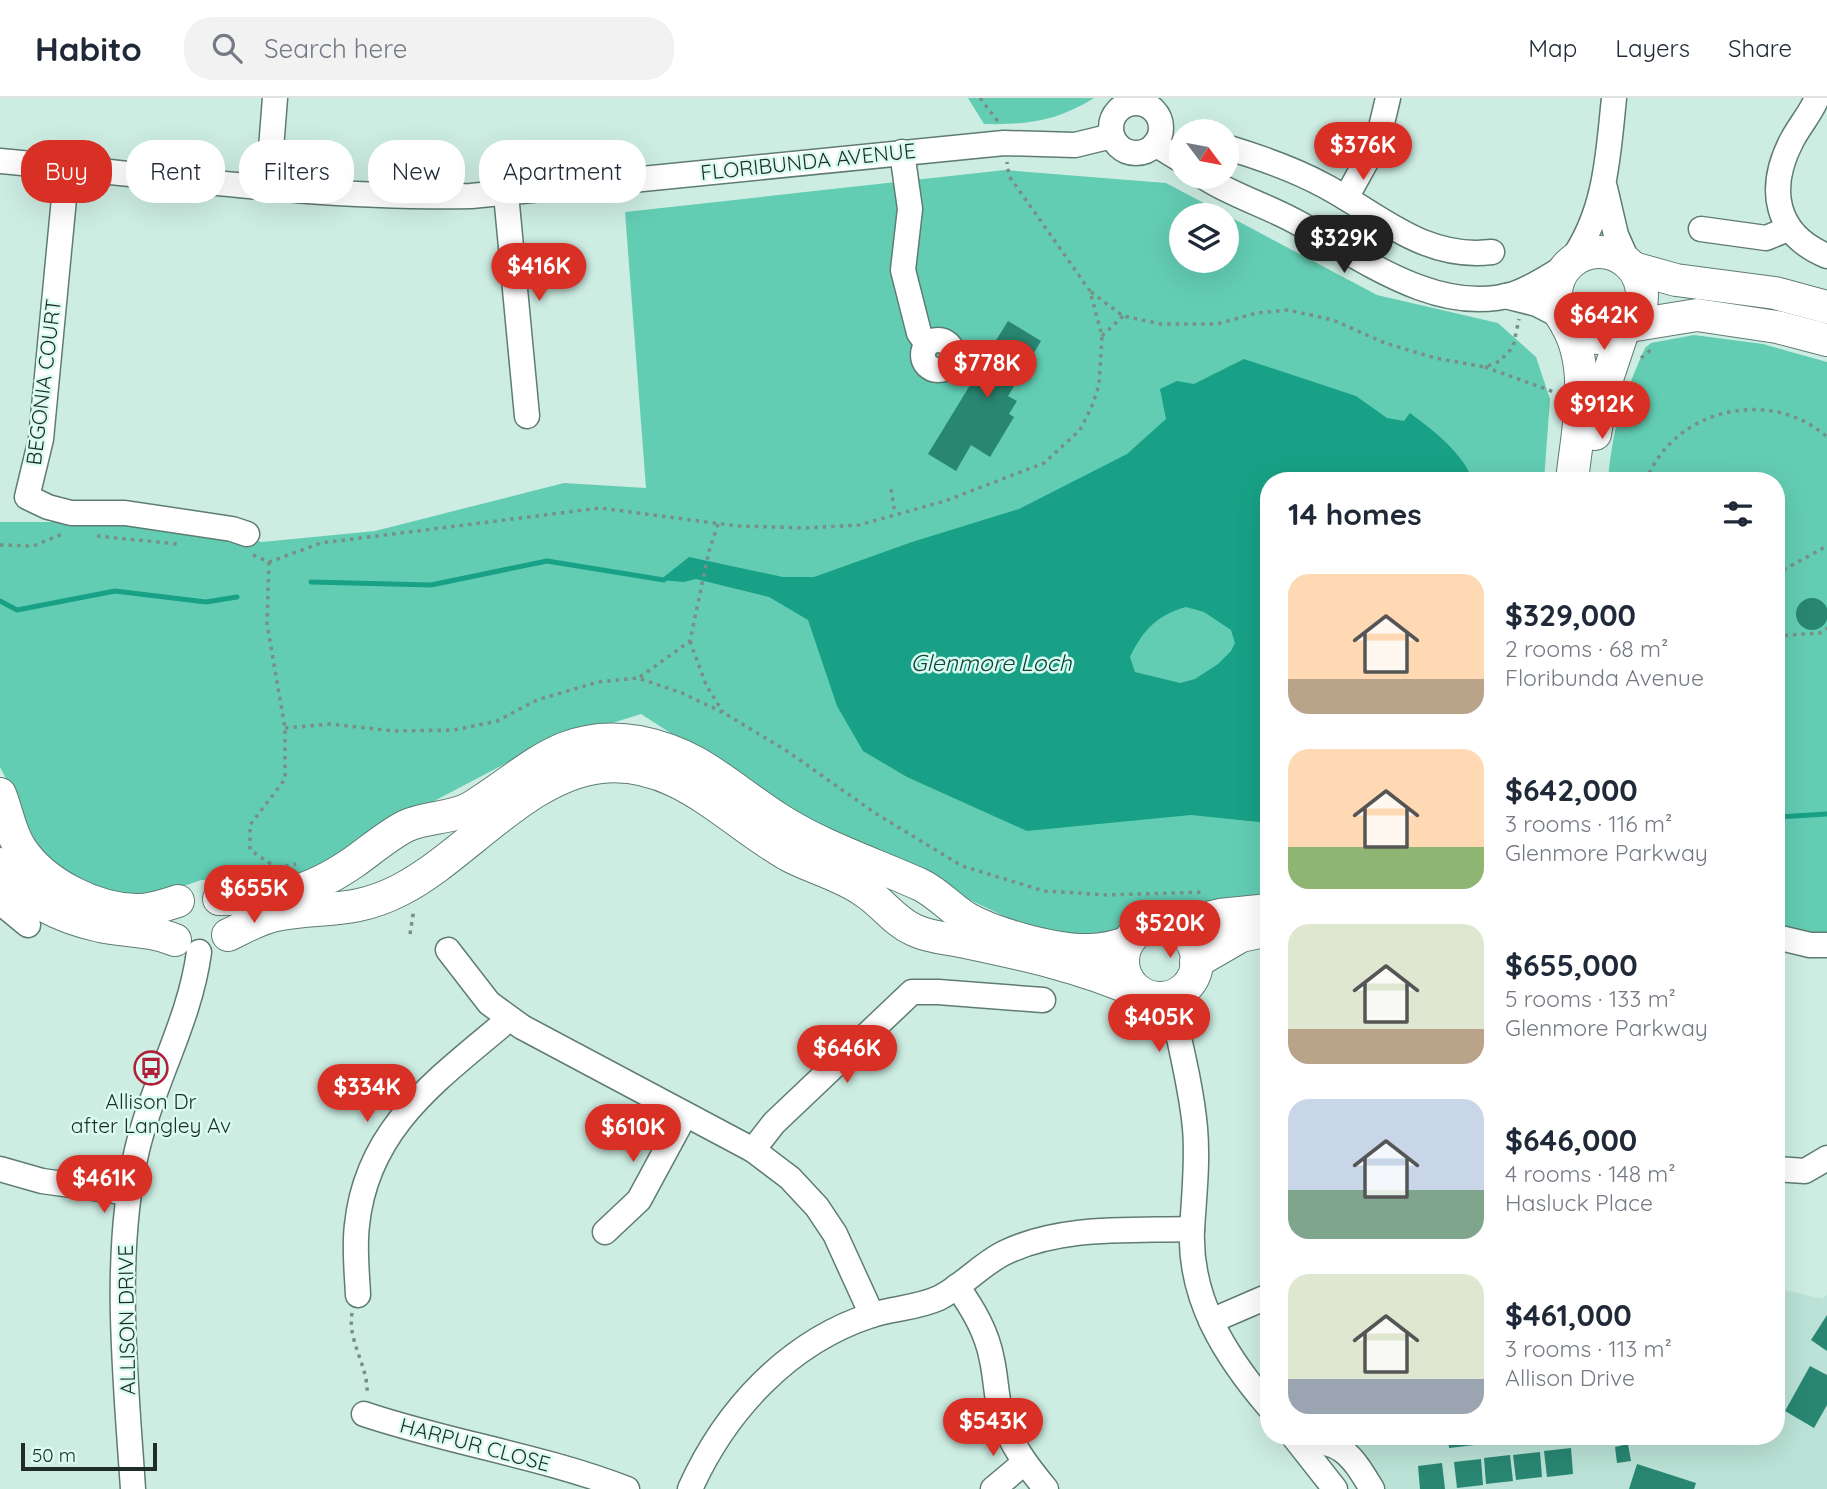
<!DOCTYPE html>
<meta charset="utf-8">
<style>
body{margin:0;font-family:Quicksand,sans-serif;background:#f2f2f3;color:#1f2937;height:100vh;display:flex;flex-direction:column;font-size:26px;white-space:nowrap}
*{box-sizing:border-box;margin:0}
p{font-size:23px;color:#747a83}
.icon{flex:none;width:38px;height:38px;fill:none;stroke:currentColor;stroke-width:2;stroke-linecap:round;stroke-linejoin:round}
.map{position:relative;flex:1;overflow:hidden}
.sheet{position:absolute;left:1260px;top:374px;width:525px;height:973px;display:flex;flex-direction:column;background:#fff;border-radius:28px;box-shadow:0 7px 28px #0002}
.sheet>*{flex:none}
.hud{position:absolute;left:21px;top:42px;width:665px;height:63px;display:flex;gap:14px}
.needle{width:46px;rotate:122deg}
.tools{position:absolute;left:1169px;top:21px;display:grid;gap:14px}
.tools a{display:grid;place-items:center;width:70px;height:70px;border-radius:50%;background:#fff;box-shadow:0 7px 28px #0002;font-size:35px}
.scale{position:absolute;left:21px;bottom:18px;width:136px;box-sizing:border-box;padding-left:7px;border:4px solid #1f2c28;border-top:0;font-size:19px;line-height:24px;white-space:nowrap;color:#1f2c28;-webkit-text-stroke:5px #dafbf1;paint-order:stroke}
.price{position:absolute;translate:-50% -60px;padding:0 16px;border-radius:24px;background:#d93025;color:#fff;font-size:23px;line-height:46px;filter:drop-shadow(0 2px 4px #0008)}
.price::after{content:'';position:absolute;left:50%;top:42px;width:21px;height:16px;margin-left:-10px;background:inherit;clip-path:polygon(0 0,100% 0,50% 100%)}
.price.selected{background:#222;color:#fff}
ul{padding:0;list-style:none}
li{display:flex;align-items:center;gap:21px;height:175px;padding:0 28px}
li span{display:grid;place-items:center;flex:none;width:196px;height:140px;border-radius:21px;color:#555}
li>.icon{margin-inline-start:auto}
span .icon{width:84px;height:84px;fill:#fffc;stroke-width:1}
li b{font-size:30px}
h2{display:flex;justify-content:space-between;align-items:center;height:84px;padding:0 28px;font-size:30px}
.tag{padding:0 24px;border-radius:28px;background:#fff;box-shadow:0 7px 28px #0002;font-size:24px;line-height:63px}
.tag.selected{background:#d93025;color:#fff}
header{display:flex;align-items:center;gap:42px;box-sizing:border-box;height:98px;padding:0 35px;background:#fff;border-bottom:2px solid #e0e1e3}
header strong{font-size:33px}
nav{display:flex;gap:38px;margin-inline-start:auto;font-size:24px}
.search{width:490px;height:63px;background:#f2f2f3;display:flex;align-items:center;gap:18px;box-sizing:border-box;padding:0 24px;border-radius:28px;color:#747a83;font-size:26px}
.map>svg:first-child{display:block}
.built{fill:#bae2d6}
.green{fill:#63cdb3;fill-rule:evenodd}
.water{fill:#18a186;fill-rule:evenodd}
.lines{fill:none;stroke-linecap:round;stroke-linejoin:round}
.stream{stroke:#18a186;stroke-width:5}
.building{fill:#298672}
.minor-casing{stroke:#5e7c73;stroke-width:27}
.major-casing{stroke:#5e7c73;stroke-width:34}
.path{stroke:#788f88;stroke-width:3.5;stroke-dasharray:3.5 5;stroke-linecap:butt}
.minor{stroke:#fff;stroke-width:24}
.major{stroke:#fff;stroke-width:32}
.labels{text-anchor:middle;stroke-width:5;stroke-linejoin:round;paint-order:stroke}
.street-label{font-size:21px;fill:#1f2c28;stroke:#dafbf1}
.poi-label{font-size:21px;fill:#1f2c28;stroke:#dafbf1}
.water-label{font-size:23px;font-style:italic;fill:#0f4438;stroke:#dafbf1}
</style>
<header>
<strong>Habito</strong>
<div class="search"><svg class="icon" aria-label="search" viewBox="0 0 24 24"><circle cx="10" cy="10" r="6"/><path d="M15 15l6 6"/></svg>Search here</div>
<nav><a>Map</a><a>Layers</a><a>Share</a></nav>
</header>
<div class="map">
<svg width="1827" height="1391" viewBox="0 0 1827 1391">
<rect width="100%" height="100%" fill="#cdede3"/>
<polygon class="built" points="1776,1190 1823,1201 1827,1196 1827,1391 1359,1391 1319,1339 1776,1339"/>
<g class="green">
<path d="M968 0H1094C1057 23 1028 27 984 26Z"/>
<path d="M1005 72 1166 85 1377 197 1498 225 1536 259 1550 301 1544 383H1269V801L1132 820 1109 841 1027 829 818 730 641 616 539 648 396 723 313 779 269 785 201 782 153 799 123 796 77 783 36 751 16 700 0 669V424H127L262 444 375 433 564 385 646 390 625 114ZM1181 117H1227V163H1181Z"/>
<path d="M1694 237 1763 246 1827 264V835L1816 836 1776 827V383H1608C1612 331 1624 297 1645 250L1651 245Z"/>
</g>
<path class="water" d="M1244 261 1356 298 1387 320 1404 323 1410 315C1434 333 1463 355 1473 383H1269V725L1191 717 1027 733 907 679 863 653 837 608 808 522 769 499 696 481 684 484 660 482 689 459 783 479H814L912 444 1019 411 1127 356 1166 321 1160 291 1177 283 1194 286ZM1186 509 1204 514 1231 532 1235 545 1231 553 1218 566 1195 581 1180 585 1135 574 1130 559C1143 532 1157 517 1186 509Z"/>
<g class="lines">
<g class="stream">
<polyline points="311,484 431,487 547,463 664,482"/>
<polyline points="0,503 17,512 115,493 206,504 237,499"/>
<polyline points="1776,719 1827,716"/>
</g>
</g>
<g class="building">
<polygon points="1008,223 1041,243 1008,298 1017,303 1009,316 1014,319 990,359 971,347 956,373 928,356 975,279 979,281 987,268 982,265"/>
<circle cx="1812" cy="516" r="16"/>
<polygon points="1827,1217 1827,1253 1811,1242"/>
<polygon points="1810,1268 1827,1277 1827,1307 1814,1330 1785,1313"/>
<polygon points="1448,1339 1482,1339 1483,1346 1449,1350"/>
<polygon points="1628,1346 1631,1363 1617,1365 1615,1349"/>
<polygon points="1571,1350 1573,1376 1547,1379 1544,1353"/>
<polygon points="1540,1354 1542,1379 1516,1382 1513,1357"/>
<polygon points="1510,1357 1513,1383 1486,1386 1484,1360"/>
<polygon points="1481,1361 1483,1387 1457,1390 1454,1364"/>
<polygon points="1442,1365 1445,1391 1420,1391 1418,1368"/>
<polygon points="1637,1366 1696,1385 1694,1391 1629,1391"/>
</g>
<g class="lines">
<defs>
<g id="minor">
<path d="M1817 0C1811 15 1800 27 1792 42 1767 90 1774 136 1827 158"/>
<circle cx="1136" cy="30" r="25"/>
<polyline points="1155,46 1181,62"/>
<path d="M1229 50C1262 60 1294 71 1325 88 1381 118 1424 162 1492 154"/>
<polyline points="902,54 910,111 903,172 919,235 927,246"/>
<path d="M0 63C156 77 314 101 471 98L1004 45 1075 47 1112 38"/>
<polyline points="67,69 41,341 27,399 48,409 71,415 125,415 232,431 247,436"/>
<path d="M1204 79C1233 98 1269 108 1300 126 1361 160 1439 219 1514 196 1532 190 1549 178 1566 168"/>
<polyline points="268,89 275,0"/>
<polyline points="1605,90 1616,137 1628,164"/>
<polyline points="506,96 527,318"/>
<polyline points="1346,100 1378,42 1388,0"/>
<polyline points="1701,131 1766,140 1788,131"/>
<path d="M1571 163C1606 114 1608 58 1614 0"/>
<polyline points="1505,198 1537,206 1562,219"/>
<circle cx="938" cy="257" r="15"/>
<polyline points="0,804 28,827"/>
<polyline points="1776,839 1810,847 1827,847"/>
<polyline points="448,852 489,905 522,929 753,1052 790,1080 817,1109 835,1136 872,1217"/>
<path d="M1170 899C1179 943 1191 986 1195 1030 1198 1064 1194 1098 1192 1132 1189 1201 1226 1259 1269 1309"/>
<polyline points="753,1052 774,1025 912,894 938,894 1043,902"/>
<polyline points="0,1071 42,1083 129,1095"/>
<polyline points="1776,1071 1805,1073 1827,1060"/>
<polyline points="605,1134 639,1102 685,1017"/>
<path d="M957 1188C973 1211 987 1234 992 1262 996 1280 996 1299 1001 1316 1010 1346 1027 1368 1046 1391"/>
<path d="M358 1197C357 1174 354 1150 357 1127 367 1028 440 980 509 921"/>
<polyline points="1211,1223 1269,1198"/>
<path d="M364 1316C450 1345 542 1358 627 1391"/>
<polyline points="1294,1339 1335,1391"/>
<path d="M1298 1343C1341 1341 1351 1356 1372 1391"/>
<path d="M133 1391C126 1284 112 1157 137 1052 153 984 190 923 199 854"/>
<path d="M690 1391C725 1313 788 1244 872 1217 894 1210 917 1210 939 1200 963 1188 980 1167 1004 1155 1062 1127 1130 1133 1192 1131"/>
<polyline points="993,1391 1024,1365"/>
</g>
<g id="major">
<circle cx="1599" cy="197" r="43"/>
<polyline points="1633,170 1676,182 1775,195 1827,209"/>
<path d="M1566 226C1593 271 1577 333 1572 383"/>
<polyline points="1629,228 1697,217 1777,229 1827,242"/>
<polyline points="1595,336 1601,299 1623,233"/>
<path d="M0 696C7 713 10 735 21 751 44 786 95 811 136 812 150 813 165 807 178 803"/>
<path d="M0 766C19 801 63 820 100 828 126 833 151 832 175 842"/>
<path d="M219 801C277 801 306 797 354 764 371 752 388 737 406 728 427 718 452 721 472 709 529 674 563 630 639 644 700 656 727 688 777 720 822 749 872 765 921 787 939 796 951 811 968 821 997 837 1057 853 1090 852 1103 852 1115 849 1127 845"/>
<circle cx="1160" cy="863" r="37"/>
<polyline points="1173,828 1220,817 1269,812"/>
<path d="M228 837C243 830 260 820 276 817 323 808 354 816 400 792 465 759 526 677 601 669 677 661 727 722 788 757 812 770 842 777 864 793 882 804 894 823 914 832 931 840 947 840 965 844 1022 856 1084 869 1138 894"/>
<polyline points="1196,864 1241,838 1269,832"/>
</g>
</defs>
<use href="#minor" class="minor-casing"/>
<use href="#major" class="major-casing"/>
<g class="path">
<polyline points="980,0 1000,26"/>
<polyline points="1091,194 1123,218 1161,226 1217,226 1257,215 1288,212 1333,222 1385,245 1435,260 1485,269 1500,263 1513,249 1519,221"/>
<polyline points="1102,238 1123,218"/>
<polyline points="1641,260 1654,249"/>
<polyline points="1485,269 1557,295"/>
<path d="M1646 383C1673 311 1770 288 1827 339"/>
<polyline points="891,391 895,416"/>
<polyline points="97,438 177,446"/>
<polyline points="0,447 33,448 65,435"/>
<polyline points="253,457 269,464 321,445 600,410 737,428 806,430 859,427 945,403 1044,365 1080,332 1092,308 1099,287 1102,238 1090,193 1009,78 1007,64"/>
<polyline points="269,464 267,526 285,630 285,681 250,727 250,752 277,770 277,773"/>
<polyline points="1776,476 1827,448"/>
<polyline points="1776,538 1820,535 1827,530"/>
<polyline points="690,543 706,587 723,614"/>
<polyline points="640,579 690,543 709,453 718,426"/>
<polyline points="285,630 330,626 394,633 454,632 497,623 537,602 598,584 638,580 682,595 724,615 787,653 875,715 962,768 1044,793 1108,797 1205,794"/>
<polyline points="277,770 296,766"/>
<polyline points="410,836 414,811"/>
<path d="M352 1215C347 1243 369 1269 367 1296"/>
</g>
<use href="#minor" class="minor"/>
<use href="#major" class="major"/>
</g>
<defs>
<symbol id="bus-ring" viewBox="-11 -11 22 22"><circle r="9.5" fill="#dafbf1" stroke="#b21f39" stroke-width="1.5"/><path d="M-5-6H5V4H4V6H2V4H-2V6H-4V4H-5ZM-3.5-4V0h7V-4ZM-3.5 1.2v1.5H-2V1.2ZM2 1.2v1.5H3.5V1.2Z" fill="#b21f39"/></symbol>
</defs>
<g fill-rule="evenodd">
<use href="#bus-ring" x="132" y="951" width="38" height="38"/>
</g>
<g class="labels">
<g class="street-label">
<text transform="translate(808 64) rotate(-6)" y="7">FLORIBUNDA AVENUE</text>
<text transform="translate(44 284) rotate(-83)" y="7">BEGONIA COURT</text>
<text transform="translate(127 1222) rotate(-91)" y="7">ALLISON DRIVE</text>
<text transform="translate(475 1347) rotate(15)" y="7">HARPUR CLOSE</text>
</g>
<g class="poi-label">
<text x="151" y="1011">Allison Dr<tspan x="151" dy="24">after Langley Av</tspan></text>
</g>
<g class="water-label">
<text x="991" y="573">Glenmore Loch</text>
</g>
</g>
</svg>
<div class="tools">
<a><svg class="needle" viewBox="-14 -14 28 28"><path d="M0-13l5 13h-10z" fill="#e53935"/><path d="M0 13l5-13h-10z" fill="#747a83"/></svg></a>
<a><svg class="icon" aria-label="layers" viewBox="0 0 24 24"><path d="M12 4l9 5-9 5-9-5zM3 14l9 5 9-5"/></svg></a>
</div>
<div class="scale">50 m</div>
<b class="price" style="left:1363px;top:84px">$376K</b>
<b class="price selected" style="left:1344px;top:177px">$329K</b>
<b class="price" style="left:539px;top:205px">$416K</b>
<b class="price" style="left:1604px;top:254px">$642K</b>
<b class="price" style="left:987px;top:302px">$778K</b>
<b class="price" style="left:1602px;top:343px">$912K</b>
<b class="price" style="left:254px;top:827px">$655K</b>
<b class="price" style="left:1170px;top:862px">$520K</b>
<b class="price" style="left:1159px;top:956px">$405K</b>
<b class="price" style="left:847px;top:987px">$646K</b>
<b class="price" style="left:367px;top:1026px">$334K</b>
<b class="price" style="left:633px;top:1066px">$610K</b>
<b class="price" style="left:104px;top:1117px">$461K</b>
<b class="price" style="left:993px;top:1360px">$543K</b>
<div class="hud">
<a class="tag selected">Buy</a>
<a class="tag">Rent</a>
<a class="tag">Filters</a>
<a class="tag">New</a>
<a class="tag">Apartment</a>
</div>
<section class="sheet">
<h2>14 homes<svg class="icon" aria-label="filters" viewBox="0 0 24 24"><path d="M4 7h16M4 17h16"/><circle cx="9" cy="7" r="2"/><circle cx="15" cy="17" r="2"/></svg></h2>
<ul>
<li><span style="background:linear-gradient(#ffd9b3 75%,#b9a48a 0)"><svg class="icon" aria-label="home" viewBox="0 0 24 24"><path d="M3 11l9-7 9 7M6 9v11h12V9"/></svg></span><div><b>$329,000</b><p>2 rooms · 68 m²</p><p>Floribunda Avenue</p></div></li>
<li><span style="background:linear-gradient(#ffd9b3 70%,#8fb573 0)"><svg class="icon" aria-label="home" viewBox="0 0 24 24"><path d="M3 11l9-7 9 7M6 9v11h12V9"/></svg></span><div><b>$642,000</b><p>3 rooms · 116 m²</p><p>Glenmore Parkway</p></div></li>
<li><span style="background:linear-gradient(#dfe7d0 75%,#b9a48a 0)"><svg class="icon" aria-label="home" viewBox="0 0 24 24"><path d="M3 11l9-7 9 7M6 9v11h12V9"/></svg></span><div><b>$655,000</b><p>5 rooms · 133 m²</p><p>Glenmore Parkway</p></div></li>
<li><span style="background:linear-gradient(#c9d6e8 65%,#7fa58c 0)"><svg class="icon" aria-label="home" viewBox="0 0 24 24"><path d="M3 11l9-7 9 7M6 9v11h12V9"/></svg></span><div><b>$646,000</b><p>4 rooms · 148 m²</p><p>Hasluck Place</p></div></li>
<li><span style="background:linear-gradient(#dfe7d0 75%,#9aa5b1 0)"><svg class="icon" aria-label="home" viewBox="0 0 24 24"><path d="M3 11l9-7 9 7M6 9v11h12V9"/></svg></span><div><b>$461,000</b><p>3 rooms · 113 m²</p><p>Allison Drive</p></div></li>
</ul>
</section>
</div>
